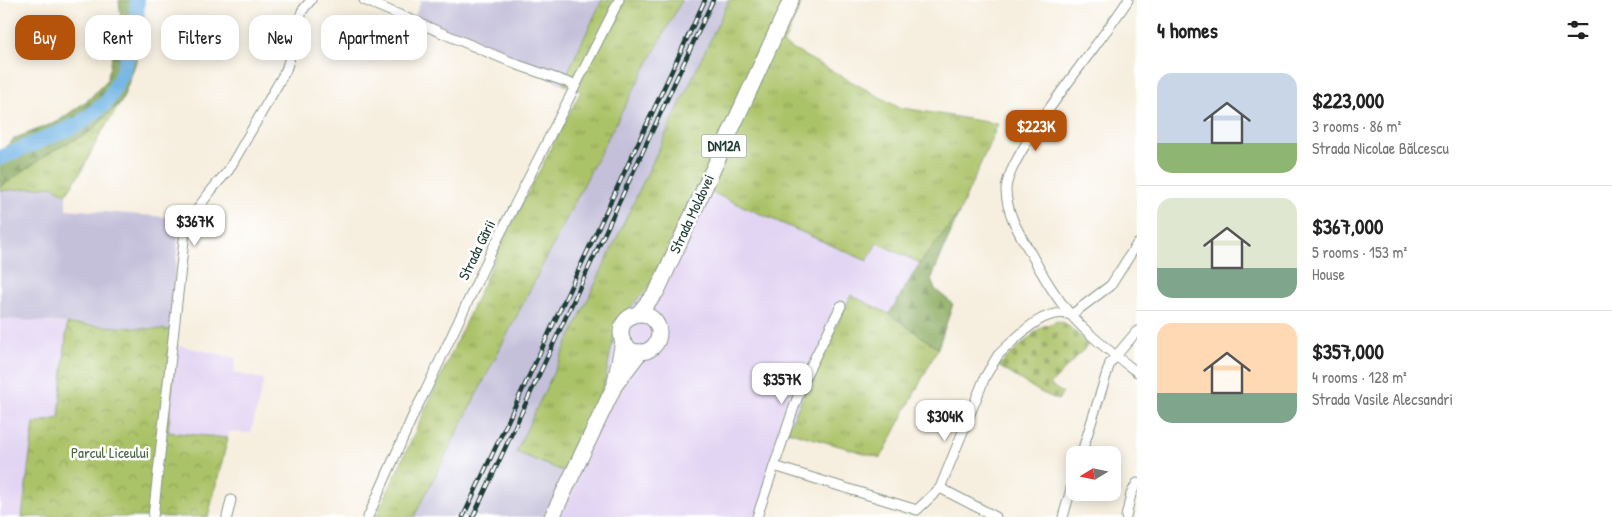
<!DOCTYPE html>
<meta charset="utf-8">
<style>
body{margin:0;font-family:"Patrick Hand",sans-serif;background:#f2f2f2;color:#222;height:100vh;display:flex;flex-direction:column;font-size:19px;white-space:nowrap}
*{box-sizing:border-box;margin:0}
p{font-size:16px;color:#767676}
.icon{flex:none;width:28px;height:28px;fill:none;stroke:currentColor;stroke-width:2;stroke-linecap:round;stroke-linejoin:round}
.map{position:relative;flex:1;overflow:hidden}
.sheet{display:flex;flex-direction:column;background:#fff;width:475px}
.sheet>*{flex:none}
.guide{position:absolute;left:15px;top:15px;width:475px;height:45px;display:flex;gap:10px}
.needle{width:32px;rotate:260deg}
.fabs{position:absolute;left:1066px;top:446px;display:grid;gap:10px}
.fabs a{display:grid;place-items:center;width:55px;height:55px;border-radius:10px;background:#fff;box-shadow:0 2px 12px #0003;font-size:25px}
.price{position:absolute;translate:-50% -42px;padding:0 11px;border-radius:10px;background:#fff;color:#222;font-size:16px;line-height:32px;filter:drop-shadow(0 1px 2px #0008)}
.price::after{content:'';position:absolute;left:50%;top:30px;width:15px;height:11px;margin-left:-8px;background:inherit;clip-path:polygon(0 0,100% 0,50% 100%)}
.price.on{background:#b45309;color:#fff}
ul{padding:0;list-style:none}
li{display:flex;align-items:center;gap:15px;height:125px;padding:0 20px}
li+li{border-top:1px solid #e0e0e0}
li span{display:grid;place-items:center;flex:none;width:140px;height:100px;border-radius:15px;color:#555}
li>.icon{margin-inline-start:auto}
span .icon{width:60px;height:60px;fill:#fffc;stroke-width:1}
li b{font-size:21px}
h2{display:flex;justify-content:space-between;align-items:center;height:60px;padding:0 20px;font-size:21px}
.chip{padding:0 18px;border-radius:15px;background:#fff;box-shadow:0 2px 12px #0003;font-size:18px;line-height:45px}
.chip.on{background:#b45309;color:#fff}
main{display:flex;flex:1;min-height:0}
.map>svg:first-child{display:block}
.built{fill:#e2d4f3}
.industrial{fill:#c5c0da}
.grass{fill:url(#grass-tufts);stroke:#65804e}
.forest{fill:url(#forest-firs);stroke:#547348}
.cemetery{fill:url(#cemetery-stones);stroke:#65804e}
.park{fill:url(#park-crowns);stroke:#65804e}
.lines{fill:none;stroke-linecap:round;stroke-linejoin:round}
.river{stroke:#6fb3e4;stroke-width:15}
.minor-casing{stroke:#8a9689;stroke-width:11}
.primary-casing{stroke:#8a9689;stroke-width:17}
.minor{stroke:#fff;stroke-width:9}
.primary{stroke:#fff;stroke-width:15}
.rail-casing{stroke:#1f3d34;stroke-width:4.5}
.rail{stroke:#fff;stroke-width:2.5;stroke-dasharray:8;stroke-linecap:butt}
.labels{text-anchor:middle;stroke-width:5;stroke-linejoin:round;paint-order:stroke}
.shield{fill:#fff;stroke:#627771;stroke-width:1}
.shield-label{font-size:14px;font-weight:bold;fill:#1f3d34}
.street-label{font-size:15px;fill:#1f3d34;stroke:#fff}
.park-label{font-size:15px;fill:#496544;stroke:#fff}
</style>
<main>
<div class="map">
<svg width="1137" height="517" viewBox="0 0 1137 517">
<defs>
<pattern id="grass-tufts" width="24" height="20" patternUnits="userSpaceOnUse" patternTransform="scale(1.25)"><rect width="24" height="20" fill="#abc368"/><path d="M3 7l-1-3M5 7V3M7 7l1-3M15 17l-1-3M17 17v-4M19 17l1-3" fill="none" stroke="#8ba056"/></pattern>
<pattern id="forest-firs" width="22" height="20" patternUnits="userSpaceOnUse" patternTransform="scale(1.25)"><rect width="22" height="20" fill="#88a95c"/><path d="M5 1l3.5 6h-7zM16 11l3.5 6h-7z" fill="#6f8b4d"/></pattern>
<pattern id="cemetery-stones" width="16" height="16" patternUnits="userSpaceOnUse" patternTransform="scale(1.25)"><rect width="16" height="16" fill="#abc368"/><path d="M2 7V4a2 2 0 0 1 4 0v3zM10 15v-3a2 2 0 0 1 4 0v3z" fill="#8ba056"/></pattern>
<pattern id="park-crowns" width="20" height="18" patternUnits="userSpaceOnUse" patternTransform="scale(1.25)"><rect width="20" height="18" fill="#abc368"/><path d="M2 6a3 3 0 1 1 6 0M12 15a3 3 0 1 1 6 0" fill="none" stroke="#8ba056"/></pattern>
</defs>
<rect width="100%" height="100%" fill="#fff"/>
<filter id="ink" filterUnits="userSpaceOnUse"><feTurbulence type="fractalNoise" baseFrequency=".02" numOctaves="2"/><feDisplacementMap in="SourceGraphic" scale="10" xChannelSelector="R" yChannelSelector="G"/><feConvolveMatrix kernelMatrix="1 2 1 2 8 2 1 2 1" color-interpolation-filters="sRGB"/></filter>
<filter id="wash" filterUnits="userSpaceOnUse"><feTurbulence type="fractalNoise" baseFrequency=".0096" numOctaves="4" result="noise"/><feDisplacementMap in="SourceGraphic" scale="20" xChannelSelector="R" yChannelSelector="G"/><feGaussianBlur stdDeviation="1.12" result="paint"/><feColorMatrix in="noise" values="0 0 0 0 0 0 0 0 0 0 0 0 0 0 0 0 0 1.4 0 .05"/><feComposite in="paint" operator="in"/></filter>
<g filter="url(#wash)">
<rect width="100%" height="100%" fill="#f6eede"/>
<g class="built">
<polygon points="697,186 866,260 876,243 920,263 889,314 851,295 787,431 757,517 544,517 604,386 616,326 625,313 649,287"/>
<polygon points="0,319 67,324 59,418 34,423 22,517 0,517"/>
<polygon points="176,345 236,358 234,373 264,379 251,433 229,432 228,438 168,432"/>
</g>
<g class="industrial">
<polygon points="421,0 602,0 562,84 414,18"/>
<polygon points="682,0 729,0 516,452 565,472 544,517 414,517 603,147"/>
<polygon points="53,186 66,194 66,209 179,218 172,330 0,319 0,191"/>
</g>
<g class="grass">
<polygon points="602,0 682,0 603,147 414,517 376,517 502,243 581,91 562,84"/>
<polygon points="729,0 803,0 783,44 898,107 998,124 959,213 920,263 877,243 867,261 697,186 649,287 625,313 616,326 604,386 565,472 516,452"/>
<polygon points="122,101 100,135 81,172 66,194 52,186 0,191 0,186 54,150 90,132"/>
<polygon points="851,295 889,314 938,348 881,458 787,431"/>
</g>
<g class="forest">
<polygon points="119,0 144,0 140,51 122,101 90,132 54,150 0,187 0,152 15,138 57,122 89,99 107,80 121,19"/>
<polygon points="959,213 931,280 935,289 953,304 938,348 889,314 920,263"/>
</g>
<polygon class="cemetery" points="1058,321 1065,323 1089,344 1050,385 1063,393 1058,400 1040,392 998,366 1041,327"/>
<polygon class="park" points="67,324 172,330 176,345 168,432 228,438 208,517 22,517 34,423 59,418"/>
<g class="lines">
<polyline class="river" points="0,158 79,124 107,102 122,74 137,23 137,0"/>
</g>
</g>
<g filter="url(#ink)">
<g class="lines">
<defs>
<g id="minor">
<polyline points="364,0 518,65 575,85"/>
<path d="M1128 0C1106 36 1004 157 1006 191 1007 217 1023 239 1035 261 1045 279 1057 299 1071 315 1089 336 1114 355 1137 372"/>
<polyline points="1071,315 1111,285 1137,244"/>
<polyline points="1081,455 1110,363 1137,331"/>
<path d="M774 466 917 510 940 488 985 377 998 355C1017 338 1043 306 1071 315"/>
<polyline points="940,488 996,517"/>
<path d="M153 517 185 231C193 212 214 186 228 171L286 70 295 41 302 11 311 0"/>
<polyline points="227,517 231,500"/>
<polyline points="368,517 415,411 426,390 493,248 619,0"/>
<polyline points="757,517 794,407 805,377 841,306"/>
<polyline points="1063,517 1075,475"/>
<polyline points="1126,517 1131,494 1137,483"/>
</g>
<g id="primary">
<polyline points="638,314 657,291 791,0"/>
<circle cx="640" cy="333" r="19"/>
<polyline points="615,382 623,342"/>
<polyline points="552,517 615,385 640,352"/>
</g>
</defs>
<use href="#minor" class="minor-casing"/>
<use href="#primary" class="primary-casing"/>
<use href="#minor" class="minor"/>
<use href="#primary" class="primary"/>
<defs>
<g id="rail">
<polyline points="463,517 705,0"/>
<polyline points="473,517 713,0"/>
</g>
</defs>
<use href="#rail" class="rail-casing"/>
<use href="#rail" class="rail"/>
</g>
</g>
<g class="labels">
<rect class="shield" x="701.5" y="134.5" width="45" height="23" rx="4"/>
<g class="shield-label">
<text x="724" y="151">DN12A</text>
</g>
<g class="street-label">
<text transform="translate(692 214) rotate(-65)" y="5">Strada Moldovei</text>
<text transform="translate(477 250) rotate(-64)" y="5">Strada Gării</text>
</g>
<g class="park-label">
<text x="110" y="458">Parcul Liceului</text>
</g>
</g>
</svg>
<div class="fabs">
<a><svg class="needle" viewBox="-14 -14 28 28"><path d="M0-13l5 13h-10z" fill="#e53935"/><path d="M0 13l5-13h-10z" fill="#767676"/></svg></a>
</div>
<b class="price on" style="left:1036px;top:152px">$223K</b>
<b class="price" style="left:195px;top:247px">$367K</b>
<b class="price" style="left:782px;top:405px">$357K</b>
<b class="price" style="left:945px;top:442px">$304K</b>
<div class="guide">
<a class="chip on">Buy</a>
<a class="chip">Rent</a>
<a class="chip">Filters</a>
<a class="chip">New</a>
<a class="chip">Apartment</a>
</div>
</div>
<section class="sheet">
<h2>4 homes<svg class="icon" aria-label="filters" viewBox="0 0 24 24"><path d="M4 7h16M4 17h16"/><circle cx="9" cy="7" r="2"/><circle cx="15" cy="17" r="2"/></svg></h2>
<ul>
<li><span style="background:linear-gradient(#c9d6e8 70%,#8fb573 0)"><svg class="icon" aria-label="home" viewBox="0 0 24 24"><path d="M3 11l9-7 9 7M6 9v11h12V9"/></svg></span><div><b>$223,000</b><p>3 rooms · 86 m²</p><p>Strada Nicolae Bălcescu</p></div></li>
<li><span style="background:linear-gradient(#dfe7d0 70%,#7fa58c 0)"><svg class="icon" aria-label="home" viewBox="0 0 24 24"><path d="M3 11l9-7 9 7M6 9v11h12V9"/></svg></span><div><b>$367,000</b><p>5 rooms · 153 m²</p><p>House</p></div></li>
<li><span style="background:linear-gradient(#ffd9b3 70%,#7fa58c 0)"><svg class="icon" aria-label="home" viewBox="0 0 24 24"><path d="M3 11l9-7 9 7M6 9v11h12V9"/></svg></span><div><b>$357,000</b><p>4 rooms · 128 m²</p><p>Strada Vasile Alecsandri</p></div></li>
</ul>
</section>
</main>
